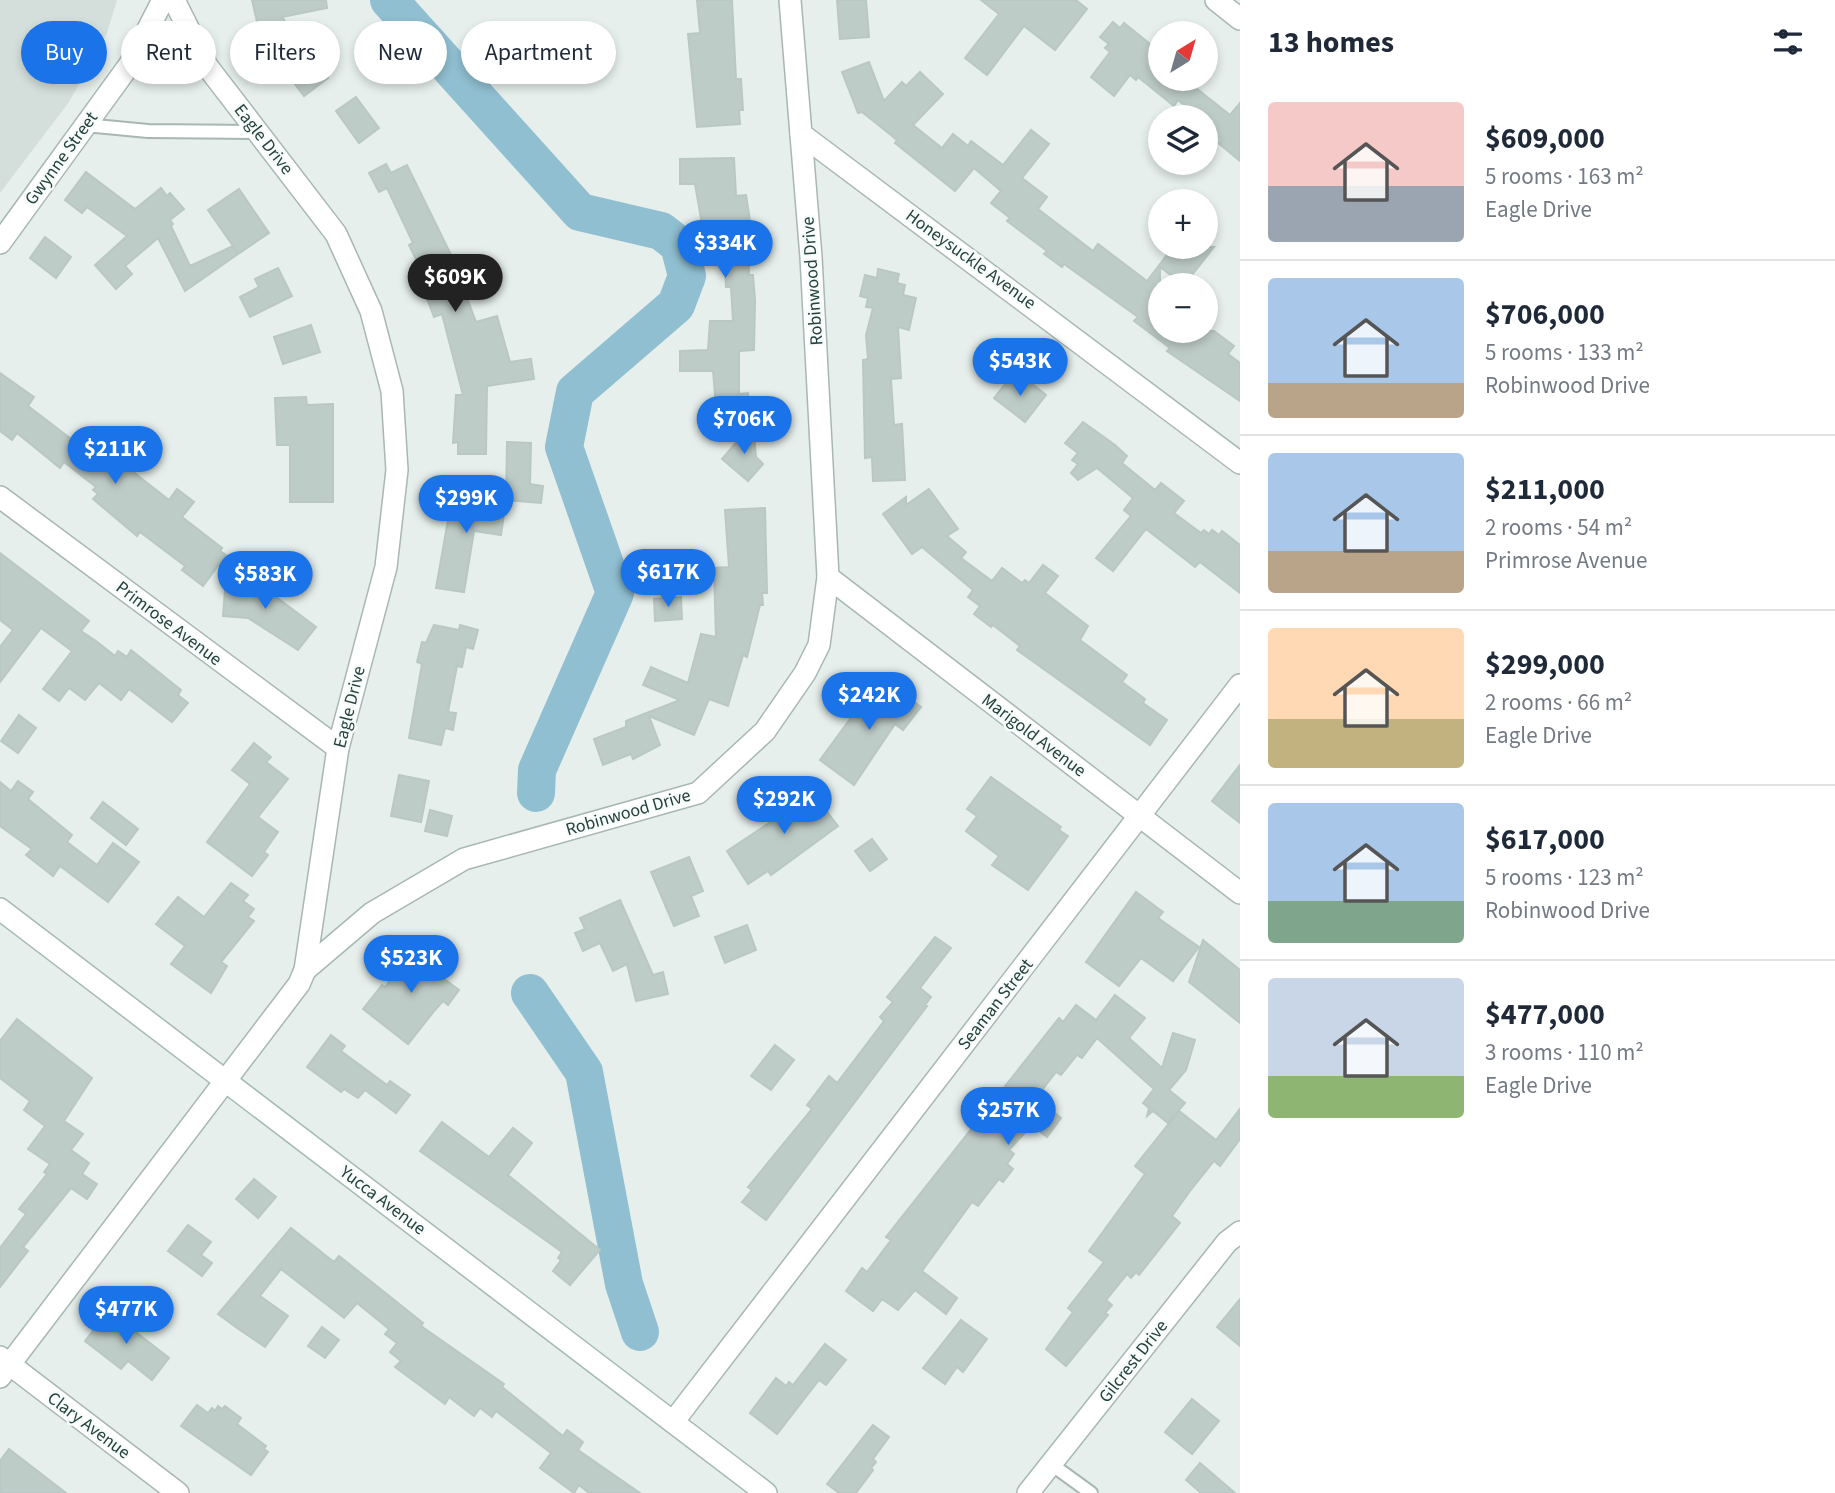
<!DOCTYPE html>
<meta charset="utf-8">
<style>
body{margin:0;font-family:"Source Sans 3",sans-serif;background:#f6f6f7;color:#1f2937;height:100vh;display:flex;flex-direction:column;font-size:26px;white-space:nowrap}
*{box-sizing:border-box;margin:0}
p{font-size:23px;color:#747a83}
.icon{flex:none;width:38px;height:38px;fill:none;stroke:currentColor;stroke-width:2;stroke-linecap:round;stroke-linejoin:round}
.map{position:relative;flex:1;overflow:hidden}
.side{display:flex;flex-direction:column;background:#fff;width:595px}
.side>*{flex:none}
.banner{position:absolute;left:21px;top:21px;width:665px;height:63px;display:flex;gap:14px}
.needle{width:46px;rotate:37deg}
.controls{position:absolute;left:1148px;top:21px;display:grid;gap:14px}
.controls a{display:grid;place-items:center;width:70px;height:70px;border-radius:50%;background:#fff;box-shadow:0 4px 10px #0003;font-size:35px}
.price{position:absolute;translate:-50% -60px;padding:0 16px;border-radius:24px;background:#1a73e8;color:#fff;font-size:23px;line-height:46px;filter:drop-shadow(0 2px 4px #0008)}
.price::after{content:'';position:absolute;left:50%;top:42px;width:21px;height:16px;margin-left:-10px;background:inherit;clip-path:polygon(0 0,100% 0,50% 100%)}
.price.current{background:#222;color:#fff}
ul{padding:0;list-style:none}
li{display:flex;align-items:center;gap:21px;height:175px;padding:0 28px}
li+li{border-top:2px solid #e0e1e3}
li span{display:grid;place-items:center;flex:none;width:196px;height:140px;border-radius:7px;color:#555}
li>.icon{margin-inline-start:auto}
span .icon{width:84px;height:84px;fill:#fffc;stroke-width:1}
li b{font-size:30px}
h2{display:flex;justify-content:space-between;align-items:center;height:84px;padding:0 28px;font-size:30px}
.chip{padding:0 24px;border-radius:32px;background:#fff;box-shadow:0 4px 10px #0003;font-size:24px;line-height:63px}
.chip.current{background:#1a73e8;color:#fff}
main{display:flex;flex:1;min-height:0}
.map>svg:first-child{display:block}
.built{fill:#d4dfdb}
.lines{fill:none;stroke-linecap:round;stroke-linejoin:round}
.river{stroke:#90bfd1;stroke-width:38}
.building{fill:#beccc8;stroke:#b9c8c4;stroke-width:2}
.lane-casing{stroke:#a8b7b4;stroke-width:16}
.street-casing{stroke:#a8b7b4;stroke-width:24}
.secondary-casing{stroke:#a5bab5;stroke-width:24}
.lane{stroke:#fff;stroke-width:12}
.street{stroke:#fff;stroke-width:21}
.secondary{stroke:#fff;stroke-width:21}
.labels{text-anchor:middle;stroke-width:5;stroke-linejoin:round;paint-order:stroke}
.street-label{font-size:18px;fill:#25413d;stroke:#f7fbf9}
</style>
<main>
<div class="map">
<svg width="1240" height="1493" viewBox="0 0 1240 1493">
<rect width="100%" height="100%" fill="#e6efec"/>
<polygon class="built" points="0,0 117,0 107,33 69,102 0,193"/>
<g class="lines">
<g class="river">
<polyline points="389,0 580,212 661,231 679,245 687,276 676,305 575,392 564,447 615,593 537,770 536,793"/>
<polyline points="530,993 584,1072 624,1284 640,1332"/>
</g>
</g>
<g class="building">
<polygon points="252,0 326,0 327,8 282,17 328,78 304,96 261,39"/>
<polygon points="697,0 732,0 736,79 741,79 743,110 739,110 740,124 697,127 688,34 700,33"/>
<polygon points="837,0 866,0 869,37 840,39"/>
<polygon points="981,0 1076,0 1087,9 1055,50 1024,26 987,75 965,58 999,14"/>
<polygon points="1113,22 1120,28 1124,23 1160,52 1160,79 1203,79 1196,88 1230,115 1240,103 1240,161 1206,133 1206,117 1199,117 1178,100 1174,106 1138,77 1136,80 1130,75 1114,96 1091,77 1110,52 1105,48 1109,44 1100,37"/>
<polygon points="869,62 884,101 902,82 906,86 920,72 943,94 913,125 942,148 953,134 968,146 971,141 1003,165 1031,130 1049,144 1022,178 1047,197 1038,209 1093,251 1098,244 1147,281 1173,247 1214,247 1184,285 1160,267 1160,331 1214,331 1234,346 1228,354 1240,363 1240,401 1167,351 1170,348 1134,321 1138,317 1064,264 1062,267 1044,254 1047,251 1007,221 1010,218 991,203 1001,191 974,168 955,191 895,143 897,140 862,112 858,113 842,72"/>
<polygon points="356,97 379,128 359,143 336,111"/>
<polygon points="734,158 736,196 746,195 751,227 747,228 749,275 753,275 755,300 754,350 739,351 739,394 748,393 750,420 730,423 729,415 724,415 723,406 716,406 713,371 680,371 680,351 708,350 710,321 733,321 731,287 726,287 724,250 713,252 709,229 703,230 695,184 680,184 680,159"/>
<polygon points="386,164 391,173 407,165 455,263 461,261 470,285 463,287 476,322 497,316 510,362 531,359 534,379 487,386 486,454 458,454 458,442 453,443 456,395 463,395 442,314 434,317 423,288 429,286 409,245 413,243 387,188 379,192 369,173"/>
<polygon points="86,172 135,209 161,188 167,196 170,193 184,209 170,220 173,224 171,226 190,266 233,246 208,210 239,189 269,233 238,254 233,246 238,254 185,291 158,238 125,266 132,274 116,289 95,265 127,236 87,207 82,213 65,200"/>
<polygon points="45,237 71,257 56,278 30,258"/>
<polygon points="278,268 292,296 250,317 240,297 259,287 255,279"/>
<polygon points="878,269 899,274 897,283 905,285 903,295 916,298 909,330 898,327 901,378 891,379 894,425 902,424 905,480 873,481 872,457 865,458 863,360 868,359 866,335 873,308 866,307 868,298 860,296 865,275 877,278"/>
<polygon points="311,325 320,352 283,364 274,337"/>
<polygon points="0,373 34,397 28,406 100,461 111,446 136,466 132,471 169,500 177,489 194,502 182,517 222,548 220,551 226,555 203,586 182,570 185,566 140,532 137,536 93,499 98,494 93,490 96,487 64,462 60,468 17,433 12,440 0,431"/>
<polygon points="1011,377 1021,385 1026,379 1046,395 1025,422 994,398"/>
<polygon points="306,397 307,405 333,404 333,502 290,502 290,445 277,445 275,398"/>
<polygon points="1083,422 1115,445 1127,456 1122,463 1155,490 1161,483 1184,501 1174,513 1201,533 1204,530 1209,534 1212,530 1219,535 1222,531 1240,545 1240,593 1200,562 1195,567 1146,529 1113,571 1096,558 1131,516 1124,510 1133,498 1097,468 1078,480 1071,473 1078,464 1072,460 1078,453 1065,443"/>
<polygon points="753,423 756,457 763,464 748,481 722,459"/>
<polygon points="507,442 531,443 530,484 543,486 541,503 506,500"/>
<polygon points="929,489 958,529 947,536 966,552 961,558 992,581 1002,568 1022,583 1025,580 1029,583 1043,565 1058,576 1045,593 1088,626 1080,640 1127,675 1122,682 1145,699 1143,703 1167,720 1150,745 1017,650 1020,646 993,625 991,627 974,614 980,606 968,597 973,590 922,547 912,554 883,514 906,497 906,505"/>
<polygon points="453,492 506,500 501,535 474,531 464,592 436,588"/>
<polygon points="765,508 767,593 762,593 763,605 760,605 747,657 743,655 728,706 709,699 694,735 649,716 660,745 633,759 631,754 603,765 594,739 626,727 626,721 680,700 643,685 651,667 688,683 701,634 716,637 714,568 729,567 725,510"/>
<polygon points="0,553 89,621 81,631 96,641 115,656 118,651 127,657 131,650 181,690 178,695 188,703 172,722 129,689 121,700 99,683 85,700 69,688 59,701 43,689 72,651 41,628 0,682 0,647 13,630 0,620"/>
<polygon points="226,577 252,579 316,627 298,650 248,618 223,616"/>
<polygon points="681,597 682,619 655,621 654,599"/>
<polygon points="434,625 459,630 460,625 478,630 473,649 466,647 462,667 457,666 448,712 456,713 453,730 445,728 441,745 409,738 422,664 417,662 422,642 426,643"/>
<polygon points="892,685 921,707 903,730 895,724 854,785 820,760 864,700 868,703 879,689 885,694"/>
<polygon points="19,715 36,728 18,753 1,741"/>
<polygon points="254,743 271,757 266,762 288,779 258,817 278,832 264,852 268,855 252,876 207,842 250,784 232,770"/>
<polygon points="1240,765 1240,823 1212,801"/>
<polygon points="399,775 429,781 421,822 391,816"/>
<polygon points="991,777 1061,827 1059,830 1068,836 1028,890 992,865 999,856 966,831 977,816 967,809"/>
<polygon points="18,781 33,792 28,799 72,835 67,842 97,865 113,843 139,862 108,902 60,866 53,876 26,855 32,849 0,826 0,782 11,791"/>
<polygon points="805,783 838,826 771,875 768,871 748,884 727,851 790,809 782,800"/>
<polygon points="103,802 138,829 126,845 91,818"/>
<polygon points="430,810 452,816 447,836 425,831"/>
<polygon points="872,839 887,859 870,871 855,851"/>
<polygon points="689,857 703,891 691,896 699,916 674,926 651,872"/>
<polygon points="231,883 248,895 243,901 254,909 248,917 254,921 221,962 227,966 211,993 171,964 185,946 156,924 178,897 204,917"/>
<polygon points="1136,892 1163,912 1158,918 1199,947 1173,981 1141,958 1119,986 1086,962"/>
<polygon points="620,900 653,975 663,972 668,994 636,1001 627,964 613,971 600,943 583,951 575,933 585,929 580,918"/>
<polygon points="747,925 756,950 725,963 715,937"/>
<polygon points="935,937 951,948 920,988 931,997 925,1005 927,1006 766,1220 742,1202 752,1190 748,1187 812,1109 807,1105 829,1076 837,1083 884,1021 880,1017 893,1002 887,997"/>
<polygon points="422,939 439,953 428,967 459,990 448,1005 443,1001 435,1010 408,1044 363,1009 382,985 385,987"/>
<polygon points="1203,940 1240,970 1240,1023 1189,982"/>
<polygon points="1115,995 1145,1018 1129,1038 1162,1068 1173,1033 1195,1040 1186,1070 1169,1090 1185,1103 1168,1123 1153,1111 1147,1116 1149,1108 1143,1103 1154,1089 1097,1038 1082,1058 1077,1055 1061,1075 1056,1072 1036,1098 1061,1118 1047,1137 1032,1125 1009,1150 1014,1154 1007,1164 1013,1169 1003,1182 999,1179 978,1206 972,1202 922,1271 957,1298 946,1314 915,1290 898,1310 882,1299 873,1311 846,1291 862,1268 867,1272 891,1240 886,1237 1059,1018 1063,1022 1076,1005 1096,1020"/>
<polygon points="17,1019 92,1078 64,1121 83,1134 71,1150 89,1163 82,1174 97,1184 87,1199 71,1188 23,1247 28,1251 0,1287 0,1248 26,1214 19,1209 47,1174 44,1172 50,1164 28,1149 45,1126 24,1110 30,1101 0,1078 0,1041"/>
<polygon points="331,1035 345,1046 341,1051 387,1085 390,1081 410,1095 396,1113 365,1090 358,1098 344,1089 341,1092 307,1067"/>
<polygon points="775,1045 794,1060 771,1090 751,1076"/>
<polygon points="1240,1109 1240,1139 1220,1166 1214,1161 1190,1191 1172,1216 1180,1223 1139,1275 1136,1272 1131,1278 1127,1274 1106,1300 1112,1305 1105,1313 1108,1315 1066,1366 1046,1349 1073,1312 1068,1308 1104,1262 1089,1251 1145,1174 1135,1166 1179,1111 1216,1140"/>
<polygon points="442,1122 489,1157 513,1128 532,1143 508,1175 600,1250 570,1285 553,1271 561,1260 558,1258 562,1252 420,1151"/>
<polygon points="254,1179 276,1197 258,1218 236,1199"/>
<polygon points="188,1225 211,1242 201,1255 212,1263 202,1276 168,1251"/>
<polygon points="291,1228 334,1262 339,1256 423,1323 421,1326 504,1384 502,1387 563,1436 567,1430 583,1442 578,1450 640,1493 589,1493 579,1485 574,1493 540,1468 551,1453 496,1411 492,1417 480,1408 474,1416 449,1397 445,1404 395,1367 401,1361 390,1352 397,1343 385,1334 389,1329 357,1303 344,1318 281,1269 260,1296 288,1316 265,1347 237,1328 218,1314"/>
<polygon points="1240,1299 1240,1346 1217,1327"/>
<polygon points="109,1311 169,1358 152,1380 128,1361 121,1369 85,1341"/>
<polygon points="961,1320 987,1339 963,1372 957,1367 945,1384 923,1368"/>
<polygon points="322,1327 339,1340 325,1358 308,1346"/>
<polygon points="825,1344 846,1360 826,1385 819,1380 777,1434 750,1413 776,1378 786,1386 789,1382 793,1385"/>
<polygon points="1192,1399 1219,1421 1192,1454 1165,1432"/>
<polygon points="197,1405 208,1413 212,1408 215,1411 218,1406 222,1409 225,1406 241,1418 237,1424 266,1446 264,1449 268,1452 251,1475 181,1426"/>
<polygon points="873,1425 889,1437 873,1459 876,1462 871,1468 873,1470 856,1493 839,1493 827,1484"/>
<polygon points="9,1449 66,1493 0,1493 0,1461"/>
<polygon points="1200,1463 1235,1493 1201,1493 1186,1480"/>
</g>
<g class="lines">
<defs>
<g id="lane">
<polyline points="85,125 148,131 260,132"/>
<polyline points="1051,1464 1091,1493"/>
</g>
<g id="street">
<polyline points="1216,0 1240,19"/>
<polyline points="801,134 1240,463"/>
<polyline points="0,243 130,64 163,0"/>
<polyline points="0,497 338,748"/>
<polyline points="828,577 1240,893"/>
<polyline points="305,970 372,913 464,859 698,793 765,731 805,673 819,645 828,577 811,257 790,0"/>
<polyline points="0,1357 178,1493"/>
<polyline points="0,1377 299,984 305,970 338,748 386,567 397,470 392,391 371,311 336,234 207,66 174,0"/>
<polyline points="673,1422 1240,685"/>
<polyline points="1028,1493 1227,1242 1240,1232"/>
</g>
<polyline id="secondary" points="0,909 766,1493"/>
</defs>
<use href="#lane" class="lane-casing"/>
<use href="#street" class="street-casing"/>
<use href="#secondary" class="secondary-casing"/>
<use href="#lane" class="lane"/>
<use href="#street" class="street"/>
<use href="#secondary" class="secondary"/>
</g>
<g class="labels">
<g class="street-label">
<text transform="translate(264 139) rotate(52)" y="6">Eagle Drive</text>
<text transform="translate(61 158) rotate(-54)" y="6">Gwynne Street</text>
<text transform="translate(971 259) rotate(36)" y="6">Honeysuckle Avenue</text>
<text transform="translate(812 281) rotate(-94)" y="6">Robinwood Drive</text>
<text transform="translate(169 623) rotate(37)" y="6">Primrose Avenue</text>
<text transform="translate(349 707) rotate(-76)" y="6">Eagle Drive</text>
<text transform="translate(1034 735) rotate(37)" y="6">Marigold Avenue</text>
<text transform="translate(628 812) rotate(-16)" y="6">Robinwood Drive</text>
<text transform="translate(995 1004) rotate(-52)" y="6">Seaman Street</text>
<text transform="translate(383 1200) rotate(37)" y="6">Yucca Avenue</text>
<text transform="translate(1133 1361) rotate(-52)" y="6">Gilcrest Drive</text>
<text transform="translate(89 1425) rotate(37)" y="6">Clary Avenue</text>
</g>
</g>
</svg>
<div class="controls">
<a><svg class="needle" viewBox="-14 -14 28 28"><path d="M0-13l5 13h-10z" fill="#e53935"/><path d="M0 13l5-13h-10z" fill="#747a83"/></svg></a>
<a><svg class="icon" aria-label="layers" viewBox="0 0 24 24"><path d="M12 4l9 5-9 5-9-5zM3 14l9 5 9-5"/></svg></a>
<a>+</a>
<a>−</a>
</div>
<b class="price" style="left:725px;top:280px">$334K</b>
<b class="price current" style="left:455px;top:314px">$609K</b>
<b class="price" style="left:1020px;top:398px">$543K</b>
<b class="price" style="left:744px;top:456px">$706K</b>
<b class="price" style="left:115px;top:486px">$211K</b>
<b class="price" style="left:466px;top:535px">$299K</b>
<b class="price" style="left:668px;top:609px">$617K</b>
<b class="price" style="left:265px;top:611px">$583K</b>
<b class="price" style="left:869px;top:732px">$242K</b>
<b class="price" style="left:784px;top:836px">$292K</b>
<b class="price" style="left:411px;top:995px">$523K</b>
<b class="price" style="left:1008px;top:1147px">$257K</b>
<b class="price" style="left:126px;top:1346px">$477K</b>
<div class="banner">
<a class="chip current">Buy</a>
<a class="chip">Rent</a>
<a class="chip">Filters</a>
<a class="chip">New</a>
<a class="chip">Apartment</a>
</div>
</div>
<section class="side">
<h2>13 homes<svg class="icon" aria-label="filters" viewBox="0 0 24 24"><path d="M4 7h16M4 17h16"/><circle cx="9" cy="7" r="2"/><circle cx="15" cy="17" r="2"/></svg></h2>
<ul>
<li><span style="background:linear-gradient(#f6c9c9 60%,#9aa5b1 0)"><svg class="icon" aria-label="home" viewBox="0 0 24 24"><path d="M3 11l9-7 9 7M6 9v11h12V9"/></svg></span><div><b>$609,000</b><p>5 rooms · 163 m²</p><p>Eagle Drive</p></div></li>
<li><span style="background:linear-gradient(#a9c7e8 75%,#b9a48a 0)"><svg class="icon" aria-label="home" viewBox="0 0 24 24"><path d="M3 11l9-7 9 7M6 9v11h12V9"/></svg></span><div><b>$706,000</b><p>5 rooms · 133 m²</p><p>Robinwood Drive</p></div></li>
<li><span style="background:linear-gradient(#a9c7e8 70%,#b9a48a 0)"><svg class="icon" aria-label="home" viewBox="0 0 24 24"><path d="M3 11l9-7 9 7M6 9v11h12V9"/></svg></span><div><b>$211,000</b><p>2 rooms · 54 m²</p><p>Primrose Avenue</p></div></li>
<li><span style="background:linear-gradient(#ffd9b3 65%,#c2b280 0)"><svg class="icon" aria-label="home" viewBox="0 0 24 24"><path d="M3 11l9-7 9 7M6 9v11h12V9"/></svg></span><div><b>$299,000</b><p>2 rooms · 66 m²</p><p>Eagle Drive</p></div></li>
<li><span style="background:linear-gradient(#a9c7e8 70%,#7fa58c 0)"><svg class="icon" aria-label="home" viewBox="0 0 24 24"><path d="M3 11l9-7 9 7M6 9v11h12V9"/></svg></span><div><b>$617,000</b><p>5 rooms · 123 m²</p><p>Robinwood Drive</p></div></li>
<li><span style="background:linear-gradient(#c9d6e8 70%,#8fb573 0)"><svg class="icon" aria-label="home" viewBox="0 0 24 24"><path d="M3 11l9-7 9 7M6 9v11h12V9"/></svg></span><div><b>$477,000</b><p>3 rooms · 110 m²</p><p>Eagle Drive</p></div></li>
</ul>
</section>
</main>
